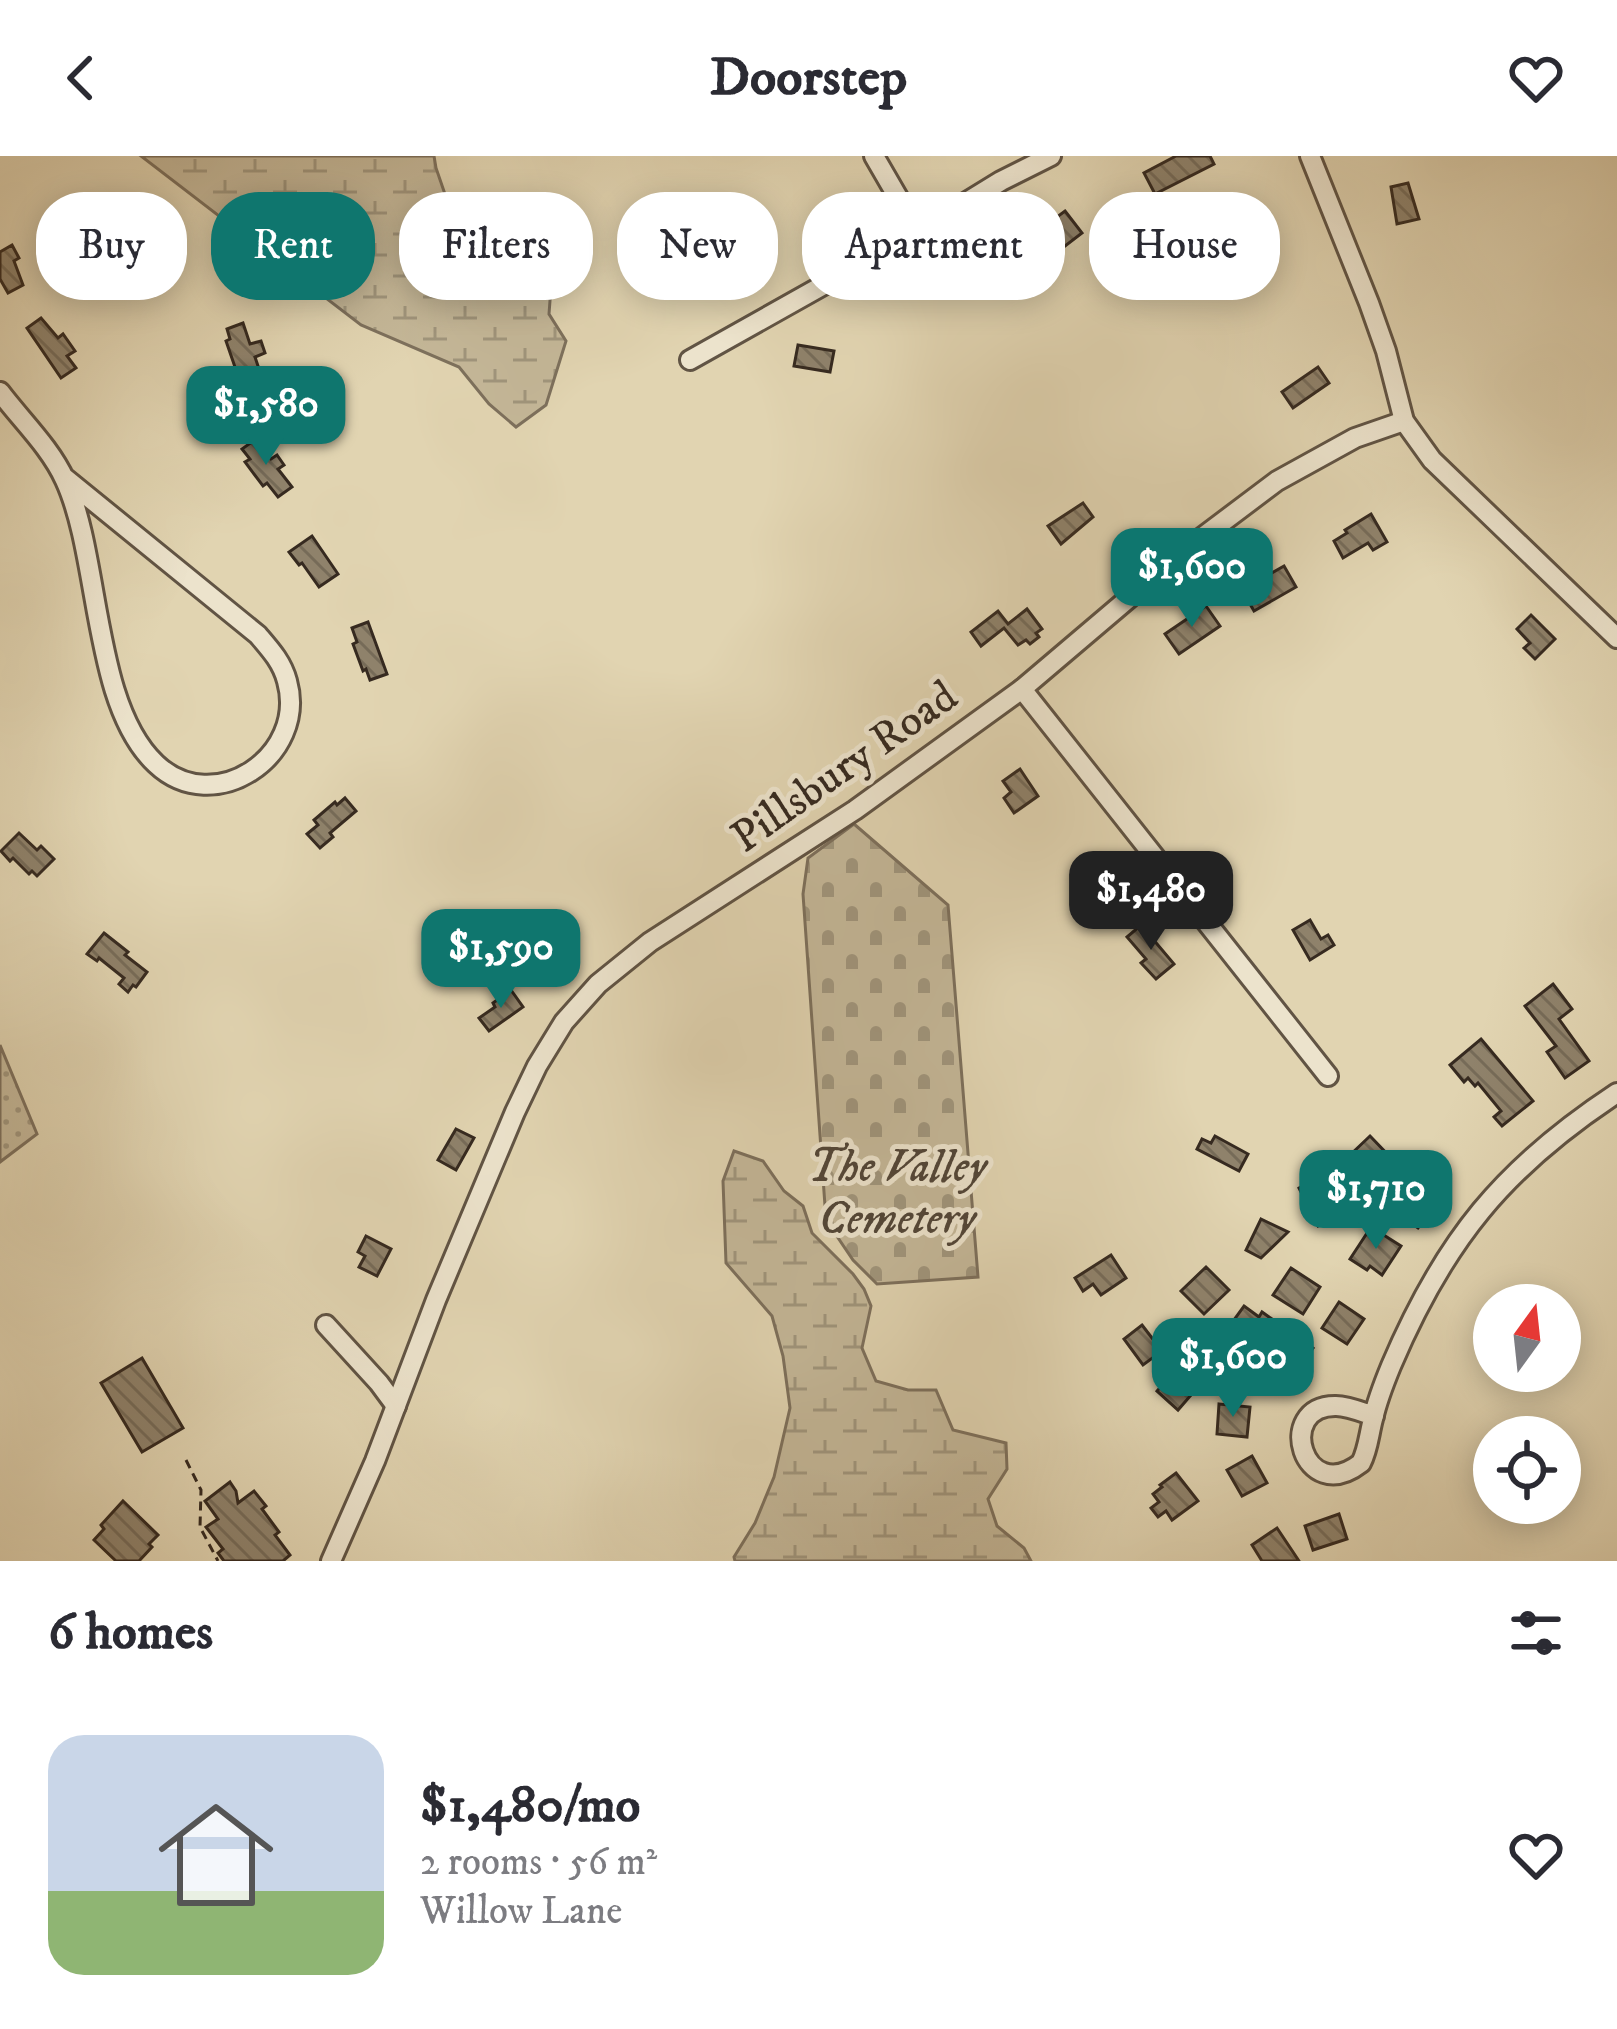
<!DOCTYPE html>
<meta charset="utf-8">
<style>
body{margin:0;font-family:"IM FELL DW Pica",serif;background:#f2f2f3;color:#2b2b33;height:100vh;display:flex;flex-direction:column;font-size:45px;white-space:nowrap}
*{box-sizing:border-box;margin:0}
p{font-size:39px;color:#7c7c81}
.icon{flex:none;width:66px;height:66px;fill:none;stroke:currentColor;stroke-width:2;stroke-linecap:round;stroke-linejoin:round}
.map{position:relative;height:1405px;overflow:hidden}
.details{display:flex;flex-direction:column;background:#fff;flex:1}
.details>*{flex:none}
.banner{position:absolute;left:36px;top:36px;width:1545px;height:108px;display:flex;gap:24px}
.needle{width:78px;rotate:15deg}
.fabs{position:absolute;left:1473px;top:1128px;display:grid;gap:24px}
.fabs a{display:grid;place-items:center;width:108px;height:108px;border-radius:50%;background:#fff;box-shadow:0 6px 30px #0003;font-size:60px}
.price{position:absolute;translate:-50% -102px;padding:0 27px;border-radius:24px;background:#0f766e;color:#fff;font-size:39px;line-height:78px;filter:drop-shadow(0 3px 6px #0008)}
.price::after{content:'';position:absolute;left:50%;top:72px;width:36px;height:27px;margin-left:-18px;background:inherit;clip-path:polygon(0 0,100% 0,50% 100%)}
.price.on{background:#222;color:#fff}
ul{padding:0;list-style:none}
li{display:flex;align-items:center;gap:36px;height:300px;padding:0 48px}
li+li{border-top:3px solid #e1e1e2}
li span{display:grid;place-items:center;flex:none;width:336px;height:240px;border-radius:36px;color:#555}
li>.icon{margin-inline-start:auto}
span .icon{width:144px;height:144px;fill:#fffc;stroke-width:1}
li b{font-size:51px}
h2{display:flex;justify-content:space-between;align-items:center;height:144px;padding:0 48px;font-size:51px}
.pill{padding:0 42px;border-radius:48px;background:#fff;box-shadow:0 6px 30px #0003;font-size:42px;line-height:108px}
.pill.on{background:#0f766e;color:#fff}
header{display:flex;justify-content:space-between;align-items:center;height:156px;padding:0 48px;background:#fff;font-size:54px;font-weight:800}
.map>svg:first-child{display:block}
.wetland{fill:url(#wetland-marsh);stroke:#7d705c;stroke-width:3}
.cemetery{fill:url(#cemetery-stones);stroke:#7d705c;stroke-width:3}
.park{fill:url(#park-dots);stroke:#7d705c;stroke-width:3}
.building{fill:url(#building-back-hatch);stroke:#362a20;stroke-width:3}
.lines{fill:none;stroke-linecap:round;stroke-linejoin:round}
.minor-casing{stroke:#615444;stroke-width:24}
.path{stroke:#362a20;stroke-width:3;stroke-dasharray:9 6;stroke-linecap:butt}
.minor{stroke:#ece3cc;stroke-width:18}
.labels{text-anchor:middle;stroke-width:10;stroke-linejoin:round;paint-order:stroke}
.street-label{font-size:45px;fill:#362a20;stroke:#ece3cc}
.park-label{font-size:45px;font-style:italic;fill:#524638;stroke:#ece3cc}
</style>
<header><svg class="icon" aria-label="back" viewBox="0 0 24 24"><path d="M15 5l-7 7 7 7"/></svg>Doorstep<svg class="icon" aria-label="heart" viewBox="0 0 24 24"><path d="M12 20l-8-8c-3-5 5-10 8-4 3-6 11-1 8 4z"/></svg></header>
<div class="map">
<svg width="1617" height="1405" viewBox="0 0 1617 1405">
<defs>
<pattern id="wetland-marsh" width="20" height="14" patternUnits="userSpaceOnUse" patternTransform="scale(3)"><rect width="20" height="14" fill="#c4b798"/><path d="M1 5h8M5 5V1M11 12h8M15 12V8" fill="none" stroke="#a0957c"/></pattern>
<pattern id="cemetery-stones" width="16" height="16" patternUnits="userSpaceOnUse" patternTransform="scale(3)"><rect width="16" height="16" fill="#c4b798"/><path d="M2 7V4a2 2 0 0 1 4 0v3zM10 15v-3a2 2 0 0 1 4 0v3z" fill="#a0957c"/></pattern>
<pattern id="park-dots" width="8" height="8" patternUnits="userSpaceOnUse" patternTransform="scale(3)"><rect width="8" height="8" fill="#c4b798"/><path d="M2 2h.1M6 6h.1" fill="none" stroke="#a0957c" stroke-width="1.8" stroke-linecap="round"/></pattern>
<pattern id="building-back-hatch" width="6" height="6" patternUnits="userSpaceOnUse" patternTransform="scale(3)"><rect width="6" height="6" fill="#8f826b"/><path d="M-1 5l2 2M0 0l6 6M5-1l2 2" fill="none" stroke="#766b58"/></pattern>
</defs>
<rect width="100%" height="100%" fill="#e1d4b1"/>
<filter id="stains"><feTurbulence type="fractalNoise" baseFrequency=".00167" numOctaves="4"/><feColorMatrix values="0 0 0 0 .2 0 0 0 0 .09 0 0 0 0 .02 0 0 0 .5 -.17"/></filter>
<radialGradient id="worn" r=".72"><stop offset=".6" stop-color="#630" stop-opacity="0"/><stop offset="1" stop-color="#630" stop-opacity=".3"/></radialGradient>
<g class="wetland">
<polygon points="141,0 434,0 436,12 448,47 503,46 546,61 555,78 549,158 566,185 546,249 516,271 489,248 459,211 361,169"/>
<polygon points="734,995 763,1005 784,1035 803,1050 812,1077 853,1118 864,1133 871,1150 862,1192 876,1225 908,1234 936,1234 953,1274 1006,1287 1007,1313 988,1343 997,1370 1024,1392 1031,1405 735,1405 734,1401 755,1367 774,1321 790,1252 783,1200 772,1160 726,1107 723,1025"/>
</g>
<polygon class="cemetery" points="854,668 948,749 978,1121 877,1128 853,1104 826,1064 803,738 808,702"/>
<polygon class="park" points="0,889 37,978 0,1006"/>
<g class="building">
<polygon points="1176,0 1210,0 1214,8 1155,38 1144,17"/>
<polygon points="1408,27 1419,63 1397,68 1391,31"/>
<polygon points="1065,55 1082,77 1052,100 1034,78"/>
<polygon points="12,89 19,102 14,105 23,129 8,137 0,123 0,96"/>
<polygon points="41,162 58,182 63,178 75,195 67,200 76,212 61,222 27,172"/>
<polygon points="243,167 250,188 261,185 265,197 255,201 263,225 246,230 240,213 236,214 226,185 230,183 227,173"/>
<polygon points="798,189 834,195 830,216 794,210"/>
<polygon points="1318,211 1329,227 1293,252 1282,236"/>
<polygon points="256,283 271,303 277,299 284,309 278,313 292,331 278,341 267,327 263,330 245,306 250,303 242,293"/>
<polygon points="1083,347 1093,361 1061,388 1048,370"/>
<polygon points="1371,358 1387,386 1373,394 1368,387 1343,402 1334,385 1347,377 1345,374"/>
<polygon points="312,380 338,418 319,431 302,407 299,409 289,396"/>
<polygon points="1284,410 1296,431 1254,455 1242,434"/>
<polygon points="1206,450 1220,470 1179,498 1165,478"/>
<polygon points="1027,453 1042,473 1036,477 1039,481 1030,488 1026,484 1018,489 1004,472 981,490 971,476 998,455 1008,468"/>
<polygon points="1531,459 1555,483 1535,503 1524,492 1530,487 1517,473"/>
<polygon points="368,466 387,518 370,524 366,513 363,515 353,488 357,486 352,472"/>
<polygon points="1020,613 1038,640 1014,657 1004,642 1011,636 1003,625"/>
<polygon points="345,642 356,655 330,677 333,681 320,692 307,678 318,669 314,664 335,646 337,649"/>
<polygon points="19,677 37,694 41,690 54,703 37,720 32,715 29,718 13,702 10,705 1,695"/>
<polygon points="1310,764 1321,783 1328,779 1334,789 1310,804 1293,774"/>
<polygon points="1141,769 1174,808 1156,823 1141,807 1146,803 1127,781"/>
<polygon points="104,777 128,796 125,799 147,816 136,831 133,829 128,836 119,828 124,822 99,802 97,805 87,798"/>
<polygon points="1553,828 1572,853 1559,863 1589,905 1565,922 1547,896 1556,890 1525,850"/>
<polygon points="511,834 523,851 489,875 479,862 495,851 493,847"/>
<polygon points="1481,883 1533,945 1502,970 1494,961 1501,955 1478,927 1475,930 1468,922 1464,926 1450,909"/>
<polygon points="456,973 474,982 456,1014 438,1004"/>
<polygon points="1215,980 1248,998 1239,1015 1197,993 1202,983 1211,987"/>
<polygon points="1370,980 1393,1004 1367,1028 1353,1013 1357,1010 1348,1001"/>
<polygon points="1309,1026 1313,1034 1330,1026 1345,1057 1318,1070 1299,1032"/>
<polygon points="1397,1027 1432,1053 1418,1072 1383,1046"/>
<polygon points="1261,1063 1288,1076 1261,1102 1246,1094"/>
<polygon points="1371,1071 1401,1090 1382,1119 1370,1110 1367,1114 1350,1103"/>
<polygon points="366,1080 391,1093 377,1120 359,1111 365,1100 358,1096"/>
<polygon points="1111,1099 1126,1122 1101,1139 1093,1128 1083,1135 1075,1122"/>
<polygon points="1206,1111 1229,1134 1204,1158 1181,1135"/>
<polygon points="1291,1112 1320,1131 1303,1158 1273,1139"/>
<polygon points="1339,1146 1364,1163 1347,1188 1322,1172"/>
<polygon points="1244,1150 1259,1161 1262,1156 1313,1192 1296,1216 1255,1187 1249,1195 1223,1179"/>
<polygon points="1142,1169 1162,1195 1143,1209 1124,1183"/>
<polygon points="142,1202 183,1272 142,1296 101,1227"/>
<polygon points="1177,1212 1198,1231 1178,1254 1157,1235"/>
<polygon points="1219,1248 1250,1251 1247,1281 1217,1278"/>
<polygon points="1252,1300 1267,1327 1242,1340 1227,1314"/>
<polygon points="1176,1317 1198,1345 1172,1364 1166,1355 1158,1361 1151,1352 1159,1346 1153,1338 1162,1331 1160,1329"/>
<polygon points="230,1326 236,1335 238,1347 254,1335 266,1350 262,1353 279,1376 275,1379 290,1399 283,1405 224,1405 218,1397 223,1393 206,1371 218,1363 205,1345"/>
<polygon points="123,1345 158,1379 149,1388 152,1391 139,1405 116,1405 94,1384 104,1373 101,1369"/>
<polygon points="1339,1358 1347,1383 1313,1394 1305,1370"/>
<polygon points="1277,1372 1299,1405 1262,1405 1252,1389"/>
</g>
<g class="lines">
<defs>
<g id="minor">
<polyline points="874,0 918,76"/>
<polyline points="1310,0 1369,147 1386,195 1404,265 1432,304 1617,482"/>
<polyline points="690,204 918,76 1001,25 1051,0"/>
<path d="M0 236C21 264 50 291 65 324 101 402 92 548 156 608 214 663 308 600 287 525 282 506 270 493 258 479L65 322"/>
<polyline points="1022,533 1328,920"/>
<polyline points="326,1169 379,1227 396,1250"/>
<path d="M1374 1260C1362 1256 1348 1250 1336 1250 1274 1249 1303 1352 1361 1307 1368 1294 1369 1278 1373 1263 1377 1245 1384 1227 1391 1210 1444 1085 1503 1012 1617 937"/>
<polyline points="331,1405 375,1305 436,1144 515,956 537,910 564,866 598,828 650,786 855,654 1022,533 1188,392 1277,325 1355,282 1404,265"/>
</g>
</defs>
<use href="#minor" class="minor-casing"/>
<polyline class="path" points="186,1304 201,1334 200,1371 218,1405"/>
<use href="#minor" class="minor"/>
</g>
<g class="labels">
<g class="street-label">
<text transform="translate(843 609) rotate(-35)" y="16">Pillsbury Road</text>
</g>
<g class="park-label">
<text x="897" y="1025">The Valley<tspan x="897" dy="52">Cemetery</tspan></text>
</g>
</g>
<rect width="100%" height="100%" filter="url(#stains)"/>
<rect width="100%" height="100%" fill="url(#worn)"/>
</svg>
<div class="fabs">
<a><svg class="needle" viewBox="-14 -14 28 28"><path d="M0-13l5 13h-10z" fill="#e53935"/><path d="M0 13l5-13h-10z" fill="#7c7c81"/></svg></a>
<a><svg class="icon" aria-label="locate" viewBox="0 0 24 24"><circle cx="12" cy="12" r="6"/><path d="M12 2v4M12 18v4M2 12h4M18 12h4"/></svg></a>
</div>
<b class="price" style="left:266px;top:312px">$1,580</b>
<b class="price" style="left:1192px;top:474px">$1,600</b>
<b class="price on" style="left:1151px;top:797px">$1,480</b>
<b class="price" style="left:501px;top:855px">$1,590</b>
<b class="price" style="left:1376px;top:1096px">$1,710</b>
<b class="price" style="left:1233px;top:1264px">$1,600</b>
<div class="banner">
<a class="pill">Buy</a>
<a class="pill on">Rent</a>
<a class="pill">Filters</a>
<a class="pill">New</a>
<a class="pill">Apartment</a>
<a class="pill">House</a>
</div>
</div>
<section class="details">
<h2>6 homes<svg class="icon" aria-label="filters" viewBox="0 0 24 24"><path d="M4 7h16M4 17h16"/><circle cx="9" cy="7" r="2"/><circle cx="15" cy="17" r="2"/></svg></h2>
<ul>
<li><span style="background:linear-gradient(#c9d6e8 65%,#8fb573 0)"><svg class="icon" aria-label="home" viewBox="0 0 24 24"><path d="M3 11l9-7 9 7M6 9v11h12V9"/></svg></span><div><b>$1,480/mo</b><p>2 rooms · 56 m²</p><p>Willow Lane</p></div><svg class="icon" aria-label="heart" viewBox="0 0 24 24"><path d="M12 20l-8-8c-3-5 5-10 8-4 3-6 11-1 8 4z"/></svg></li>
</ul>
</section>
